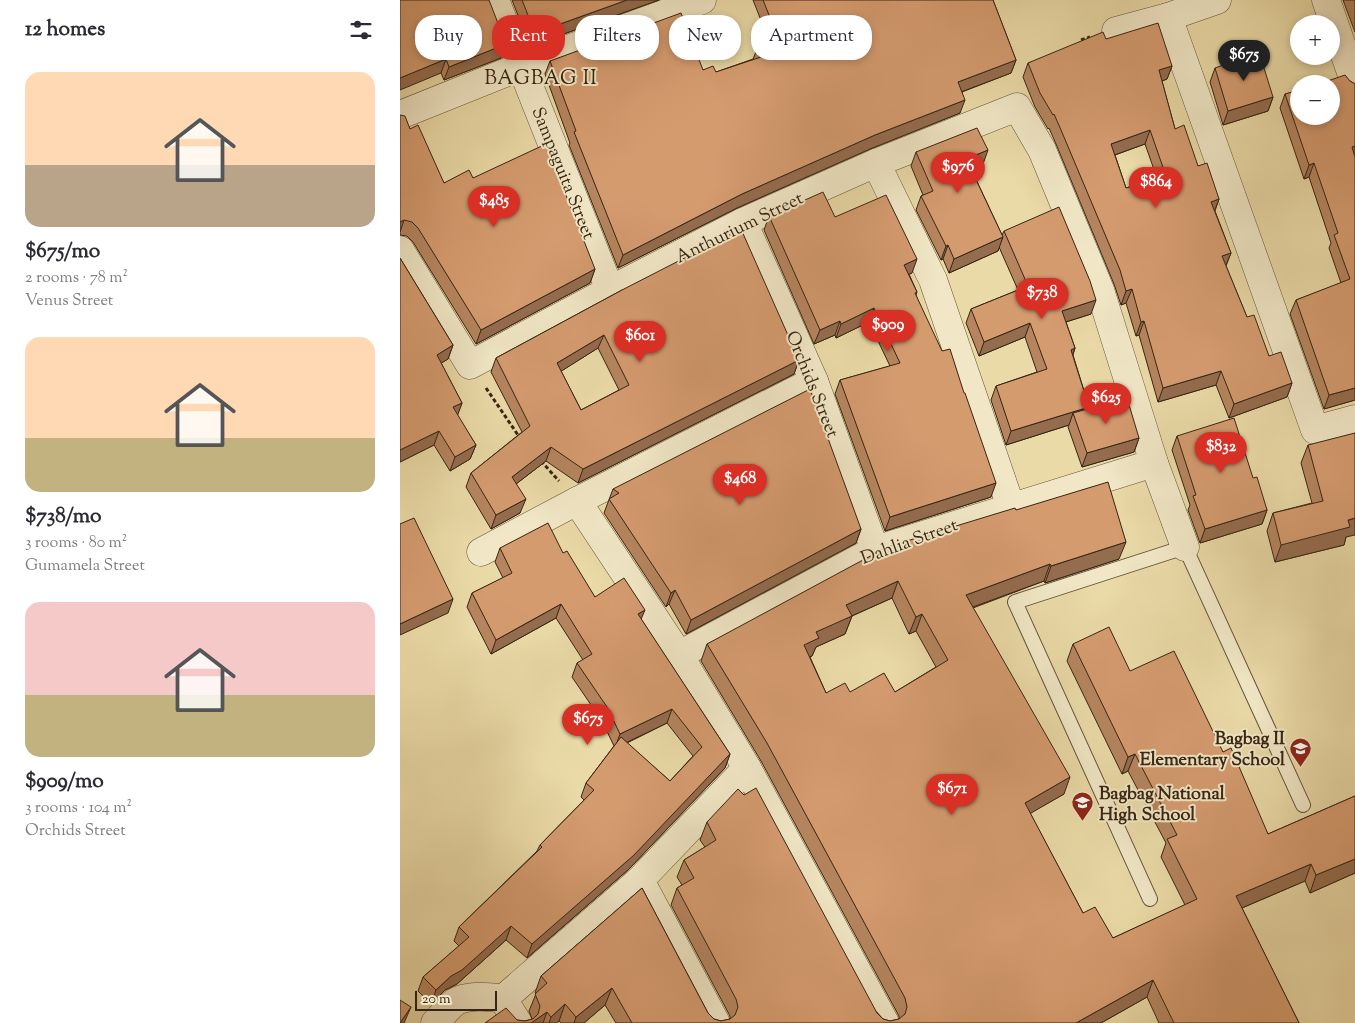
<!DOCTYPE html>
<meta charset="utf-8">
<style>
body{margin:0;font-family:"Sorts Mill Goudy",serif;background:#f7f7f7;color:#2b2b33;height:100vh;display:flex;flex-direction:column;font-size:19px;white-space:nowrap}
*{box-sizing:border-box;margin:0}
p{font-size:16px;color:#7c7c81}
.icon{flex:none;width:28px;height:28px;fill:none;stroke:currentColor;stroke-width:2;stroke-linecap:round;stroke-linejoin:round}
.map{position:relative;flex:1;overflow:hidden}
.details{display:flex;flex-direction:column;background:#fff;width:400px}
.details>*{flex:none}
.hud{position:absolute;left:15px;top:15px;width:475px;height:45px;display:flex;gap:10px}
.buttons{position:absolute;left:890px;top:15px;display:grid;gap:10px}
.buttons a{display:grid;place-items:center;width:50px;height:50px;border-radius:50%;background:#fff;box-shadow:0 2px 8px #0003;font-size:25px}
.scale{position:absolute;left:15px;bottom:12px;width:82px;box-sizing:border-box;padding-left:5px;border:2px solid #362513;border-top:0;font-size:14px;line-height:18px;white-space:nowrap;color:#362513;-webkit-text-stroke:4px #f1e7c6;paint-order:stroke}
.price{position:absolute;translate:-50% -42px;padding:0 11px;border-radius:18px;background:#d93025;color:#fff;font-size:16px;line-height:32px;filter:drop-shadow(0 1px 2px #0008)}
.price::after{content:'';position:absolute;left:50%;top:30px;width:15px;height:11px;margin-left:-8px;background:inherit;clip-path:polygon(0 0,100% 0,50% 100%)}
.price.current{background:#222;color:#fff}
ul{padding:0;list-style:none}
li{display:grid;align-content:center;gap:10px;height:265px;padding:0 25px}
li span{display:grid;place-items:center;height:155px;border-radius:15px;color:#555}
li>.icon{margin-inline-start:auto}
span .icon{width:90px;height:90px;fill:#fffc;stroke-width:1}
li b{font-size:21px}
h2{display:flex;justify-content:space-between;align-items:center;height:60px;padding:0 25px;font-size:21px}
.tag{padding:0 18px;border-radius:20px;background:#fff;box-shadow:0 2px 8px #0003;font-size:18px;line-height:45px}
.tag.current{background:#d93025;color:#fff}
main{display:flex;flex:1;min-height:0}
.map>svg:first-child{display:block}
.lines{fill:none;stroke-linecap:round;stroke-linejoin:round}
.service-casing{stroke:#635238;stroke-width:16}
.minor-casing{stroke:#635238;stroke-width:29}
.path{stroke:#362513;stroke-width:3;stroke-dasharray:4 2.5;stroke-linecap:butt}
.service{stroke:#f1e7c6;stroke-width:14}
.minor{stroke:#f1e7c6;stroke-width:28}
.wall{fill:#b6855f;stroke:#362513;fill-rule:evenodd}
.shaded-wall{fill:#946c4e;stroke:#362513}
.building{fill:#d49b6f;stroke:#362513;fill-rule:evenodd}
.labels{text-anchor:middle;stroke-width:4;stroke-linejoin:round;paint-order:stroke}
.street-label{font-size:18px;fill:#362513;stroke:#f1e7c6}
.poi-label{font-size:18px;font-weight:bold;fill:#362513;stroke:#f1e7c6;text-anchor:end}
.quarter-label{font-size:20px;letter-spacing:1px;fill:#362513;stroke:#f1e7c6}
</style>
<main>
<section class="details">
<h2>12 homes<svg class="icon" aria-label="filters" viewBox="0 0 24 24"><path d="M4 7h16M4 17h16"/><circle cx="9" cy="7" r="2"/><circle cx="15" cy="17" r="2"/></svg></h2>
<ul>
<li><span style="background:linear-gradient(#ffd9b3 60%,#b9a48a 0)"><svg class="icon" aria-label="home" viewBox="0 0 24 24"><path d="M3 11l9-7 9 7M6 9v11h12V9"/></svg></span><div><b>$675/mo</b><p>2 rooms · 78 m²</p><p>Venus Street</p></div></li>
<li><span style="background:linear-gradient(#ffd9b3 65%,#c2b280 0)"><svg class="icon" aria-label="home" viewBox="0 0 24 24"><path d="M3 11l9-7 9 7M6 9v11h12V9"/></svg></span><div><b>$738/mo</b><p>3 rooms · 80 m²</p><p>Gumamela Street</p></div></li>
<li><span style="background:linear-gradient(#f6c9c9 60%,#c2b280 0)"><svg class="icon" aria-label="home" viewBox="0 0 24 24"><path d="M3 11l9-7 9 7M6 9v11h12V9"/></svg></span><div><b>$909/mo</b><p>3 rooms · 104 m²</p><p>Orchids Street</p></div></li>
</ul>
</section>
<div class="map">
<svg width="955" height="1023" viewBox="0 0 955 1023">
<rect width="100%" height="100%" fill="#eadaa7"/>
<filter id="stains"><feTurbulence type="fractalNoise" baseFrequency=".004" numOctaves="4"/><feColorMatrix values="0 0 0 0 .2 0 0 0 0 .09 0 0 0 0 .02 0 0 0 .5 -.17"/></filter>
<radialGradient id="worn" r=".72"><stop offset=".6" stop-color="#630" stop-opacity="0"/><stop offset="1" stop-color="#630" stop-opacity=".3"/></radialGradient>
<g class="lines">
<defs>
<polyline id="service" points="750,899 615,602 785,547 903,805"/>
<g id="minor">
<polyline points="95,0 210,290"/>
<polyline points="926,0 955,84"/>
<polyline points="768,17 915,430 955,419"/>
<polyline points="716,31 768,17 817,0"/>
<polyline points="0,115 122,66 302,0"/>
<polyline points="476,163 533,280 611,507"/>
<polyline points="343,222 414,381 475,550"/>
<polyline points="0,250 70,365 210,290 343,222 476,163 617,107 642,150 700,290 754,463 785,547"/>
<polyline points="177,501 279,655 347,768 485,1023"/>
<polyline points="81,552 177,501 414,381"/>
<polyline points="279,655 475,550 754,463"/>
<polyline points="240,880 347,768"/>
<path d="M35 1023C41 1017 48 1007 55 1002 66 995 90 996 103 999"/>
<polyline points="118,1023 103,999 240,880 316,1023"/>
</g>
</defs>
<use href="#service" class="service-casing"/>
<use href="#minor" class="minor-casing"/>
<g class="path">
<polyline points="681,40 690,37"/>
<polyline points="86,388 120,438"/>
<polyline points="141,461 159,481"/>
</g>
<use href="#service" class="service"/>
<use href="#minor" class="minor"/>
</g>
<g class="wall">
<polygon points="0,0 101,58 44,80 41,73"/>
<polygon points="112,0 259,0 130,46"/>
<polygon points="353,0 593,0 616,60 611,73 562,92 560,113 470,149 337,208 218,268 169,145 170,143 145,74 150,61 303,70 316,72 353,59 358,47 370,43"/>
<polygon points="943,0 955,0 955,32"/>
<path d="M706 39 772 66 767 79 762 81 775 129 819 199 815 211 831 253 826 266 847 317 869 356 892 383 887 397 829 418 816 385 758 402 739 335 736 336 726 303 721 305 714 284 656 144 649 128 648 129 635 107 623 77 628 63ZM745 144 757 178 726 188 715 155Z"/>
<polygon points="815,68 873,97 868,111 823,125 810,82"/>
<polygon points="950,81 955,84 955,400 924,409 890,314 896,300 941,283 929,248 931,243 909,177 904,179 880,108 885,94"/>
<polygon points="0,115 10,129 44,183 73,178 195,269 190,283 76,344 13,242 7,236 0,235"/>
<polygon points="516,152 583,164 575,167 573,173 602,235 604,231 691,314 666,322 675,348 673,355 689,407 688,409 739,438 734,452 682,467 668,427 669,425 606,445 591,400 596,386 637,372 625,337 579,356 566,323 571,309 618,290 599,247 598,251 549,273 543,259 541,260 516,210 521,196 523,195 511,166"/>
<polygon points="369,216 435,217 512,273 509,274 517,292 516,295 591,497 485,531 435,394 440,380 490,366 469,322 436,338 435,335 414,344 364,230"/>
<polygon points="0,258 53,345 48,359 41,363 62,403 57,415 76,445 70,459 50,471 34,445 0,462"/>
<path d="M222 290 399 360 394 374 178 483 146 461 116 484 120 513 91 529 66 487 71 473 122 432 91 372 96 358ZM198 348 219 390 181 410 161 371Z"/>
<polygon points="777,436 853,478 867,510 862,524 800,543 788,510 790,505 772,450"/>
<polygon points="908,445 946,537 944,545 875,562 867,531 873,513 912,503 901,463"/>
<polygon points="213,489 461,529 456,543 286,634 269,604 266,607 204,513"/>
<path d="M616 510 719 559 645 583 644 581 573 608 664 794 630 813 683 913 713 938 785 905 761 857 766 843 728 771 722 774 667 661 673 644 730 671 823 752 868 834 955 796V873L910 893 905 881 842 908 899 1023H759L747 997 701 1023H216L205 1005 184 1023H161L159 1021 157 1023H85L117 1020 125 1021 132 1019 129 1011 136 994 135 993 141 976 242 888 308 1013 314 1019 321 1021 330 1019V1016L271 905 277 888 282 885 277 877 284 860 305 847 300 840 307 822 483 1019 490 1021 499 1019V1016L361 761 301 661 307 644ZM492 598 509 634 516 631 536 667 495 692 426 693 410 657 412 656 416 647 445 634 452 616Z"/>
<path d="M100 548 163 553 195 597 241 619 330 754 325 768 229 869 127 958 106 940 57 984 45 990 31 1004 18 991 23 977 59 946 54 941 59 927 137 851 140 845 184 800 181 797 186 783 214 746 202 721 172 677 177 663 183 660 156 618 91 654 67 607 72 593 103 578 95 562ZM267 723 293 756 270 781 227 743Z"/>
</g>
<g class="shaded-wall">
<polygon points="227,0 259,0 130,46 135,33"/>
<polygon points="106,44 101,58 44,80 49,67"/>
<polygon points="46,59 41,73 0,90 0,78"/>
<polygon points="616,60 611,73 553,95 558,82"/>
<polygon points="772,66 767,79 754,84 759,70"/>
<polygon points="873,97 868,111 823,125 828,111"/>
<polygon points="565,100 560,113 470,149 337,208 218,268 223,255 342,194 475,135"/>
<polygon points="750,130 745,144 706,158 711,144"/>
<polygon points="955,146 955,158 952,147"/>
<polygon points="588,150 583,164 572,168 575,167 570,181 571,157"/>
<polygon points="914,163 909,177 904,179 909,165"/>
<polygon points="819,199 814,212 811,202"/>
<polygon points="4,220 0,232 0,222"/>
<polygon points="603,237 598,251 549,273 554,259"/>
<polygon points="548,245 543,259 541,260 546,246"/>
<polygon points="831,253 825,267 822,256"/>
<polygon points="517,259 512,273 499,279 504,265"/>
<polygon points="195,269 190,283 76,344 81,330"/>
<polygon points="732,289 726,303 721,305 726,291"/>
<polygon points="696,300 691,314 656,325 662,311"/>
<polygon points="474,308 469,322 436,338 441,324"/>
<polygon points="440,321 435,335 414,344 420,330"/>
<polygon points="744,321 739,335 736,336 741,322"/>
<polygon points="630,323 625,337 579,356 584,342"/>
<polygon points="204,335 198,348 152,377 157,363"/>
<polygon points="53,345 48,359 32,369 37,355"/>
<polygon points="675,348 670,362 671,350"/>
<polygon points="399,360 394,374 178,483 183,469"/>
<polygon points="821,371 816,385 758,402 763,388"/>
<polygon points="892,383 887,397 829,418 834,404"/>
<polygon points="955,388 955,400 924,409 929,395"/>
<polygon points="62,403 57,417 53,407"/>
<polygon points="689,407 684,421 673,413 669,425 606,445 611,431"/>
<polygon points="39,431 34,445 0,462 0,450"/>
<polygon points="739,438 734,452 682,467 687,453"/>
<polygon points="76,445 70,459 50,471 55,457"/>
<polygon points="151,447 146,461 107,491 112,477"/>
<polygon points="596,483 591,497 485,531 490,517"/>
<polygon points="126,499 120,513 91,529 96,515"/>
<polygon points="867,510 862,524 800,543 805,529"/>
<polygon points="955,518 955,535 946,537 944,545 875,562 881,545"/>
<polygon points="461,529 456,543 286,634 291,620"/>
<polygon points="726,542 719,559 645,583 651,566"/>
<polygon points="650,564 644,581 559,612 566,595"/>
<polygon points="498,581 492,598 447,618 452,616 445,634 416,647 412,656 398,662 404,645 416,632 446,605"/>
<polygon points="275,590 269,604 266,607 271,593"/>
<polygon points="53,599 48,613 0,635 0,624"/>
<polygon points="161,604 156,618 91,654 96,640"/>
<polygon points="245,610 239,624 238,614"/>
<polygon points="522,614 516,631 509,634 516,617"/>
<polygon points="272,709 267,723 215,748 220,734"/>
<polygon points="330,754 325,768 229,869 127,958 132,944"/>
<polygon points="735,754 728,771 722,774 728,757"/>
<polygon points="670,777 664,794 619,820 625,803"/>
<polygon points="955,859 955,873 910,893 916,875"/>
<polygon points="911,864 905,881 830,913 836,896"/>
<polygon points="111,926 106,940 57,984 45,990 31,1004 36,990 51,976"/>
<polygon points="753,980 747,997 701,1023 676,1023"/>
<polygon points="212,988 205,1005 184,1023 174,1023 176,1017"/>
<polygon points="165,1004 159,1021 157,1023 149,1023 151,1017"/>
<polygon points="11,1007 4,1023 0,1023"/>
<polygon points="147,1012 143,1023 131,1023"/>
</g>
<g class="building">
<polygon points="0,0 89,0 106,44 49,67 46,59 0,78"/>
<polygon points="122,0 227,0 135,33"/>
<polygon points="363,0 593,0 616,60 558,82 565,100 475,135 342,194 223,255 174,132 176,131 150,61 281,13 303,70 313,66 316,72 361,57 358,47 379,40"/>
<path d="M758 23 772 66 759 70 775 129 784 125 798 166 807 163 819 199 811 202 831 253 822 256 847 317 854 315 869 356 881 352 892 383 834 404 821 371 763 388 744 321 741 322 732 289 726 291 720 270 661 130 654 114 653 115 640 93 628 63 703 32 706 39ZM750 130 766 176 726 188 711 144Z"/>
<polygon points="859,52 873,97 828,111 815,68"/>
<polygon points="945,75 950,81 955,84 955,146 952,147 955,157 955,388 929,395 896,300 950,279 934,235 938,233 914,163 909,165 885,94 899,90 899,116 931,116 931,84 919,84"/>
<polygon points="0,115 5,116 10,129 18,125 44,183 69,170 73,178 146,144 195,269 81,330 18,228 12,222 4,220 0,222"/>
<polygon points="577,128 588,150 571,157 575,167 571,169 603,237 554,259 548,245 546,246 521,196 533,191 516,152"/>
<polygon points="423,192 435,217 486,195 517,259 504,265 517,292 515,293 542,351 550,349 564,393 565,393 596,483 490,517 440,380 500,363 474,308 441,324 440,321 420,330 369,216"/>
<polygon points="659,207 690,281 696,300 662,311 675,348 671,350 689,407 611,431 596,386 647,369 630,323 584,342 571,309 628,286 604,231"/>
<path d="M341 229 399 360 183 469 151 447 112 477 126 499 96 515 71 473 130 426 96 358 222 290ZM204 335 229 385 181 410 157 363Z"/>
<polygon points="0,258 53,345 37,355 62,403 53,407 76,445 55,457 39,431 0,450"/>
<polygon points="410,389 461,529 291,620 275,590 271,593 209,499 219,493 213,489"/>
<polygon points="727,398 739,438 687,453 673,413"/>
<polygon points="834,418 853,478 857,477 867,510 805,529 793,496 796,495 777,436"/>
<polygon points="955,433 955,518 948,520 950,527 881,545 873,513 923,501 908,445"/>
<path d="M708 482 726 542 651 566 650 564 566 595 670 777 625 803 683 913 695 907 713 938 797 899 767 839 777 835 735 754 728 757 673 644 709 627 730 671 774 651 823 752 831 748 868 834 955 796V859L916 875 911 864 836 896 899 1023H774L753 980 676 1023H232L212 988 176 1017 165 1004 151 1017 147 1012 131 1023H85L106 1008 117 1020 125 1021 133 1019 138 1014 140 1006 135 994 147 983 141 976 242 888 308 1013 314 1019 321 1021 330 1019 335 1015 338 1007 336 999 277 888 294 878 284 860 316 840 307 822 338 789 344 795 356 788 477 1013 483 1019 490 1021 499 1019 505 1014 507 1007 505 998 367 743 307 644 487 547 615 508 616 510ZM498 581 516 617 522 614 548 660 495 692 484 673 450 692 445 683 426 693 404 645 419 638 416 632 452 616 446 605Z"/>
<polygon points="14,518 53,599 0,624 0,524"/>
<polygon points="148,523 163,553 167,551 195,597 224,578 245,610 238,614 330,754 234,855 132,944 111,926 62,970 51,976 36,990 23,977 69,937 59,927 142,847 140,845 194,790 186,783 221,737 270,781 302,747 272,709 220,734 207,707 177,663 192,654 161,604 96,640 72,593 112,573 100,548"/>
<polygon points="0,1000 11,1007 0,1023"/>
</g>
<defs>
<symbol id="school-pin" viewBox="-11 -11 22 30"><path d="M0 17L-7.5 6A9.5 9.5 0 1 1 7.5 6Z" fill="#8f2418" stroke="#f1e7c6"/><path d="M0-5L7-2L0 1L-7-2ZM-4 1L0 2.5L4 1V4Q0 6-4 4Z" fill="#fff"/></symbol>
</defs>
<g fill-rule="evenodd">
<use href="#school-pin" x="888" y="736" width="25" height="34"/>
<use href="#school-pin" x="670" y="790" width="25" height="34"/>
</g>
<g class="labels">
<g class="street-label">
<text transform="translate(164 173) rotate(68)" y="6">Sampaguita Street</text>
<text transform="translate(339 227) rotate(-26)" y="6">Anthurium Street</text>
<text transform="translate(413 384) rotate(68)" y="6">Orchids Street</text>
<text transform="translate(509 541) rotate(-20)" y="6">Dahlia Street</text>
</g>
<g class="poi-label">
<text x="885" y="744">Bagbag II<tspan x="885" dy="21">Elementary School</tspan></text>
<text x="699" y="799" text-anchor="start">Bagbag National<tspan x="699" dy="21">High School</tspan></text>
</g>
<g class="quarter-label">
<text x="141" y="84">BAGBAG II</text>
</g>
</g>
<rect width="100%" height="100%" filter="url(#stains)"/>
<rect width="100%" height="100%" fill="url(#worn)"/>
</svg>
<div class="buttons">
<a>+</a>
<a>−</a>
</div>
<div class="scale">20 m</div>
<b class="price current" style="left:844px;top:82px">$675</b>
<b class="price" style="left:558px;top:194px">$976</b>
<b class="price" style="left:756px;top:209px">$864</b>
<b class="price" style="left:94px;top:228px">$485</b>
<b class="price" style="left:642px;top:320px">$738</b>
<b class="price" style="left:488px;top:352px">$909</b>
<b class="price" style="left:240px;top:363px">$601</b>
<b class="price" style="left:706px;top:425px">$625</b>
<b class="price" style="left:821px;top:474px">$832</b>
<b class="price" style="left:340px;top:506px">$468</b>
<b class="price" style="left:188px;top:746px">$675</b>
<b class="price" style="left:552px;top:816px">$671</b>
<div class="hud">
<a class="tag">Buy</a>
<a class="tag current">Rent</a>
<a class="tag">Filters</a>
<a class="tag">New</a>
<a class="tag">Apartment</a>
</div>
</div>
</main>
